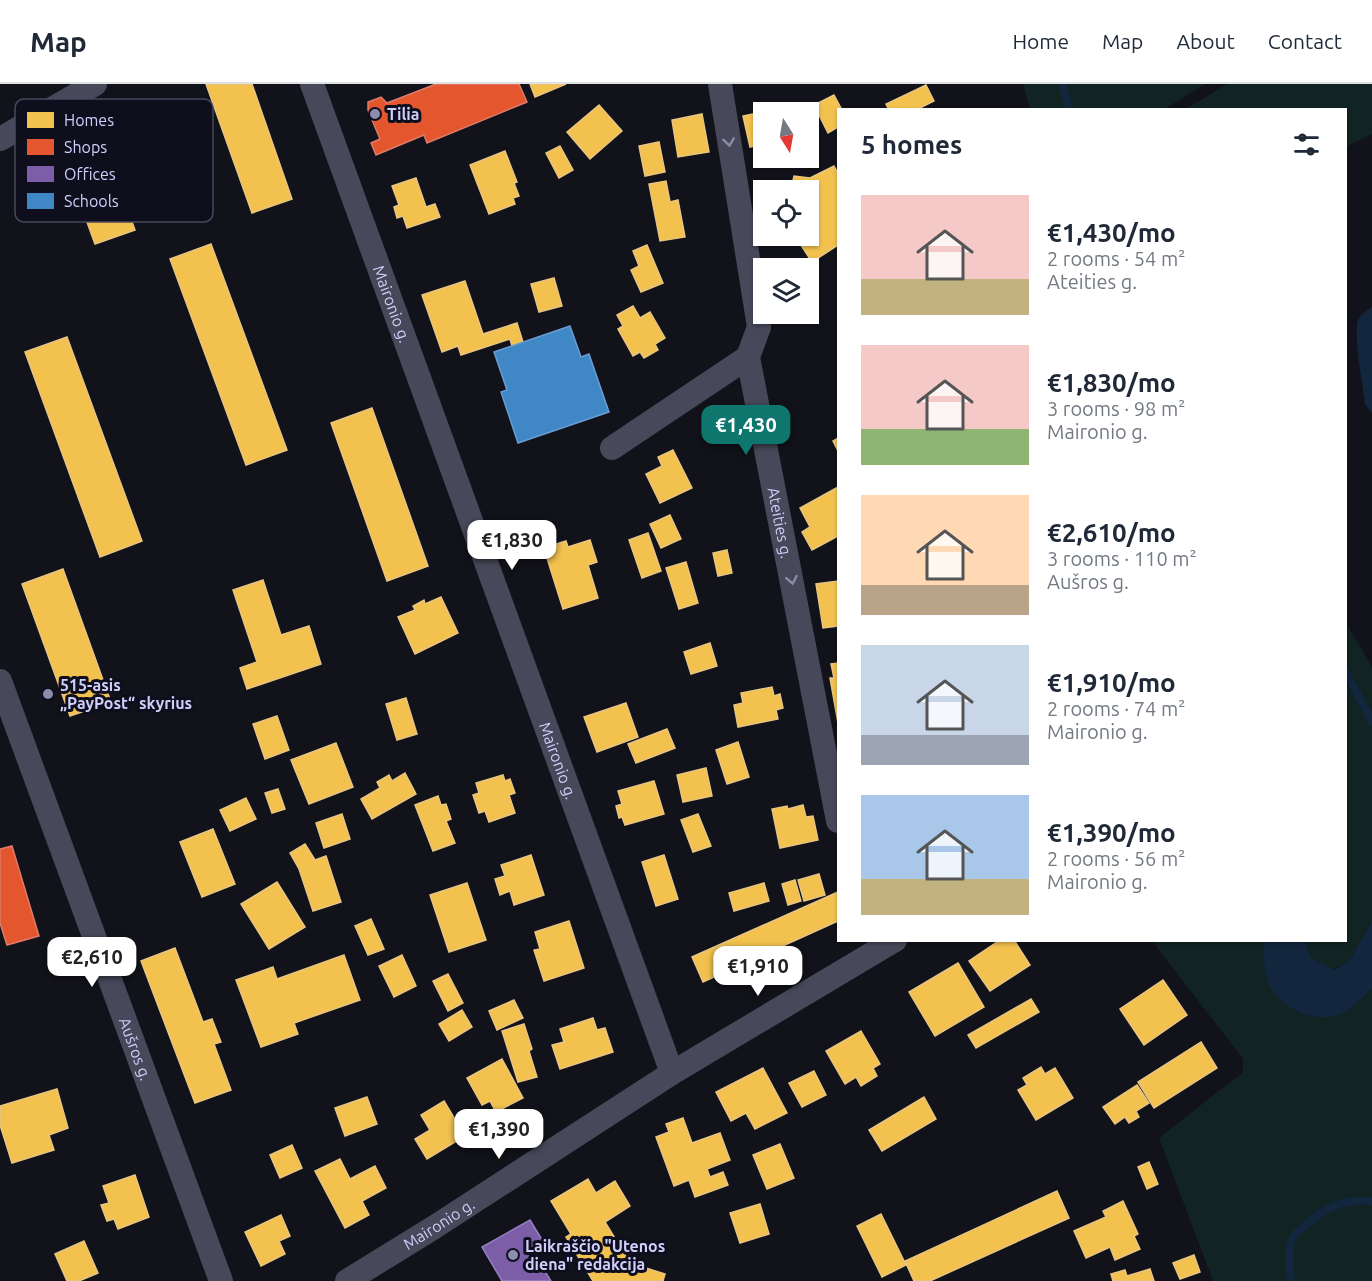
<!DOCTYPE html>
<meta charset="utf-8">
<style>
body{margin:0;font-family:Ubuntu,sans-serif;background:#f2f2f3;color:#1f2937;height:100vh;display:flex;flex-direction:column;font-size:22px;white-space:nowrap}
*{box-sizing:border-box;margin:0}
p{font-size:20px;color:#747a83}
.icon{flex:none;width:33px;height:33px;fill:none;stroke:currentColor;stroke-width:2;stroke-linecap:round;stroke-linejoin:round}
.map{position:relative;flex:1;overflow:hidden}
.drawer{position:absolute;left:837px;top:24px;width:510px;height:834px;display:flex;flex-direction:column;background:#fff;border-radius:0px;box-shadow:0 2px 4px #0004}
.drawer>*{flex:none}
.needle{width:39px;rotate:169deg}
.fabs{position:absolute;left:753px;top:18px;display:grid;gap:12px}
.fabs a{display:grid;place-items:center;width:66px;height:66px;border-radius:0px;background:#fff;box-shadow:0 2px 4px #0004;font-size:30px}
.price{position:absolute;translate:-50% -51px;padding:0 14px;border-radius:12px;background:#fff;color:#222;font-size:20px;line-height:39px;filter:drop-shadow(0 2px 3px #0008)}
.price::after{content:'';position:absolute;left:50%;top:36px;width:18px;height:14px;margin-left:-9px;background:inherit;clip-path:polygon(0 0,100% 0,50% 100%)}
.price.selected{background:#0f766e;color:#fff}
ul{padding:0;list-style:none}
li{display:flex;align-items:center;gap:18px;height:150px;padding:0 24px}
li span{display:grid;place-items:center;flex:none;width:168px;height:120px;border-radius:0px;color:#555}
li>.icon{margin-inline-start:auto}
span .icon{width:72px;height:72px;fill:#fffc;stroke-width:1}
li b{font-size:26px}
h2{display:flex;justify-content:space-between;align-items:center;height:72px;padding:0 24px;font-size:26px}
header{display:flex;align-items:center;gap:36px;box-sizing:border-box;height:84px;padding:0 30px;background:#fff;border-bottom:2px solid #e0e1e3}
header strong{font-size:28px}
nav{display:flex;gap:33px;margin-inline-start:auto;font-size:21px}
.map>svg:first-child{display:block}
.green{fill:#112323}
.water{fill:#12263d}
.homes{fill:#f2c14e;stroke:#e8c582;stroke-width:1.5}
.shops{fill:#e4572e;stroke:#de7b6b;stroke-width:1.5}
.offices{fill:#7b5ea7;stroke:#9480c0;stroke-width:1.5}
.schools{fill:#3f88c5;stroke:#6a9dd5;stroke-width:1.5}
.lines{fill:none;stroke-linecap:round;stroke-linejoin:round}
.stream{stroke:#12263d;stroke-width:8}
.minor{stroke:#474859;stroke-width:24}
.oneway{stroke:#8c8baa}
.poi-dot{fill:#8e8cac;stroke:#0f0e1d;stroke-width:2}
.labels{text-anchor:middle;stroke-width:6;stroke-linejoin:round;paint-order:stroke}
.poi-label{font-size:16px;font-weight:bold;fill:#d0cefa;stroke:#0f0e1d;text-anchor:start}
.street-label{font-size:16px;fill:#d0cefa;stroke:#0f0e1d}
.key{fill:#0f0e1d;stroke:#49485f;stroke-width:1.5}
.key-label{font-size:16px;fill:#d0cefa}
</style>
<header>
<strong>Map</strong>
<nav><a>Home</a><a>Map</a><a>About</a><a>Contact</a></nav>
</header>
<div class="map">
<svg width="1372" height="1197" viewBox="0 0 1372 1197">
<rect width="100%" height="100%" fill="#12121a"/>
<g class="green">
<polygon points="1023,0 1205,0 1165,25 1030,25"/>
<polygon points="1227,0 1372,0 1372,50 1346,63 1346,26 1186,25"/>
<polygon points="1346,539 1372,583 1372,837 1349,877 1333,886 1310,873 1306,857 1346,856"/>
<path d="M1152 857H1264L1265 879 1318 933C1345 930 1354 924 1372 905V1197H1213L1159 1054 1243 988V975Z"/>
</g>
<g class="water">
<path d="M1372 223V329L1365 320C1363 304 1353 247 1358 236 1361 230 1367 226 1372 223Z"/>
<path d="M1372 837V905C1362 915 1352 925 1339 930 1315 940 1282 925 1270 903 1263 890 1264 871 1264 857H1306L1310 873 1334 886 1349 877Z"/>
</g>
<g class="homes">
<polygon points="206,0 252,0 292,115 252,129"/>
<polygon points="530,0 566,0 535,13"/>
<polygon points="926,1 934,17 916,26 889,26 886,20"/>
<polygon points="834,11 842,26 838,26 838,43 828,49 814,21"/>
<polygon points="599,21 622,47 590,75 567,48"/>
<polygon points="780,24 781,28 764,28 764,60 750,63 743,32"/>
<polygon points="702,30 709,68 678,73 672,36"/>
<polygon points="95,36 135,146 95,160 55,50"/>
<polygon points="659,58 665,88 645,92 639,62"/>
<polygon points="560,62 573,86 559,94 546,69"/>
<polygon points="505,67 517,98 514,99 519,112 513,114 515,120 489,130 470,81"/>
<polygon points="834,82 838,89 838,161 812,178 795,152 808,152 808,106 791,106 794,92 810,94"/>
<polygon points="416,94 426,123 435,120 440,133 407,144 403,132 397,134 394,123 399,121 392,102"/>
<polygon points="666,97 670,118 678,116 685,153 660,157 649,100"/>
<polygon points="211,160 287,366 246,381 170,175"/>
<polygon points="647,161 663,199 641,208 631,186 639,182 633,167"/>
<polygon points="554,194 562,222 539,228 531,200"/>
<polygon points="465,197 483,250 517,239 523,258 512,262 510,255 461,271 458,262 442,268 422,211"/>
<polygon points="633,222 640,234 650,228 665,254 655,260 658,266 644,274 640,268 633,272 618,245 623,242 617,231"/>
<polygon points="67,253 142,457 100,473 25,268"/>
<polygon points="372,324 428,482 387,497 331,339"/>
<polygon points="838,354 838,367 833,357"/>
<polygon points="673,366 692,404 660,419 646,390 662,382 658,373"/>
<polygon points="838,403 838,452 812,466 802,448 810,443 800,424"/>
<polygon points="670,431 681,455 661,464 650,440"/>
<polygon points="648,449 661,487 642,494 629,456"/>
<polygon points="590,456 597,478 588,481 598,514 563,525 546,471 556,468 553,461 566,457 568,463"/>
<polygon points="727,466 732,489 718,492 713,469"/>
<polygon points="686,478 698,519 679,525 666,484"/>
<polygon points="63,485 111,618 70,632 22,500"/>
<polygon points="263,496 281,551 309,542 321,580 247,605 240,584 257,578 233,506"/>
<polygon points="838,497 838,542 823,544 816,500"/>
<polygon points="441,513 458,549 415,570 398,533 415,526 413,522 424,516 425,520"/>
<polygon points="710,559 717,582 691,590 684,568"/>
<polygon points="838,579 838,639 830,594 834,594 831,580"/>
<polygon points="772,603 774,612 780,610 783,624 776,626 778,635 738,643 734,621 743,619 741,609"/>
<polygon points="406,614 417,650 397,656 386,620"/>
<polygon points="626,619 638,653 597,668 584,633"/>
<polygon points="277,632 289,666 265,675 253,640"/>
<polygon points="667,645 675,664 636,679 628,660"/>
<polygon points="738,658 749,693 727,700 716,666"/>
<polygon points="336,659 353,703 309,720 291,676"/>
<polygon points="706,684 712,712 683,718 677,691"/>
<polygon points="405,689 416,710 372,735 361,715 380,704 377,698 389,691 392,697"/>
<polygon points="503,691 505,697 510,695 515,709 509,711 515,729 489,738 485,727 479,729 473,711 479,709 476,699"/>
<polygon points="654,697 664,730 625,741 622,733 619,734 616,722 622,720 618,707"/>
<polygon points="278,705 285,725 272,729 265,709"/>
<polygon points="438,712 441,721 446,720 451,735 446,737 455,759 433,767 415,721"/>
<polygon points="246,714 256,735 230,747 220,726"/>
<polygon points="803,721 806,733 813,732 818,756 780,764 772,725 787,722 788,725"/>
<polygon points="342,730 350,755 324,764 316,739"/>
<polygon points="698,730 711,762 693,768 681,736"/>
<polygon points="213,745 235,800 202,813 180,758"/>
<polygon points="305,760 315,776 326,772 341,818 313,827 299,785 290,769"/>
<polygon points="531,771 544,811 514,821 510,807 500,811 495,795 505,792 501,781"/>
<polygon points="664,771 678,815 656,822 642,778"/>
<polygon points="819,790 825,811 804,817 798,796"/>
<polygon points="795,796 801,817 788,821 782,800"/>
<polygon points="277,798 305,843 269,865 241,820"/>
<polygon points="467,799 486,856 449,868 430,811"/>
<polygon points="764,799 769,817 734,827 729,809"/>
<polygon points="838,808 838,837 703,898 692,873"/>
<polygon points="371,835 384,865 368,871 355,842"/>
<polygon points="569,837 584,884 544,897 534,866 540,865 535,848"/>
<polygon points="1000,856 1014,856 1030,881 990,907 969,877"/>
<polygon points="175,864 203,938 212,935 221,958 214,960 231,1006 195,1019 141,877"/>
<polygon points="344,871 360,916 294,939 298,950 261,963 236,896 273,883 277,895"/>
<polygon points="402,871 416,902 394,913 379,882"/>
<polygon points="958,879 984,923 935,952 909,908"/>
<polygon points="448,890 463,919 448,927 433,897"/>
<polygon points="1163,896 1187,931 1144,961 1120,925"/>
<polygon points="1031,915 1039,928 976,964 968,951"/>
<polygon points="514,916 523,934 497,946 489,927"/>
<polygon points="462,926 472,943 449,957 439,940"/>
<polygon points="593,934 597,946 605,944 613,968 560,985 552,961 564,958 560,945"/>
<polygon points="524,940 532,965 529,967 537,993 518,998 502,947"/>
<polygon points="861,947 880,980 873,984 877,992 861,1002 856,993 845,1000 826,967"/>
<polygon points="1201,958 1217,984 1154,1024 1138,998"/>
<polygon points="502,975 523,1014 496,1028 490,1017 482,1021 467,994"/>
<polygon points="1041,983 1045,990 1055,984 1073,1014 1036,1036 1018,1006 1027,1001 1023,994"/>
<polygon points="763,984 787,1029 755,1045 746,1029 731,1037 716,1008"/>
<polygon points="814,987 826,1011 802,1023 789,999"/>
<polygon points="1137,1001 1149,1019 1136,1027 1139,1033 1129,1039 1125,1033 1115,1040 1103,1023"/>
<polygon points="57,1005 68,1044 49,1051 54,1066 12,1079 0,1041 0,1022"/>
<polygon points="367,1013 377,1040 345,1052 335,1024"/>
<polygon points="924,1013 936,1035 882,1067 869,1046"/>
<polygon points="444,1017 465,1052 427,1075 415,1055 430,1046 421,1031"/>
<polygon points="683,1034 692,1059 720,1049 730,1076 707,1085 710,1093 723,1088 728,1101 695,1113 689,1096 674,1102 656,1053 669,1048 666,1040"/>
<polygon points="780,1060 794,1094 767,1105 753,1071"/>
<polygon points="292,1061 302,1084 280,1094 270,1071"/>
<polygon points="340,1075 350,1095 375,1082 386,1104 362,1117 369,1131 345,1144 315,1087"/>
<polygon points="1149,1078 1158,1100 1147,1105 1138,1083"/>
<polygon points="135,1091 149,1133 118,1145 114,1135 107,1137 101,1121 109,1119 103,1102"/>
<polygon points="588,1095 596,1109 615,1097 630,1122 605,1138 630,1179 665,1190 663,1197 593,1197 566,1153 571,1150 551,1117"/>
<polygon points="1057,1107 1069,1134 930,1197 914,1197 905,1177"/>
<polygon points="1123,1117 1138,1150 1134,1152 1140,1165 1115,1176 1110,1163 1086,1174 1074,1147 1106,1133 1103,1127"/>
<polygon points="760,1120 769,1150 740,1159 730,1129"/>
<polygon points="881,1130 906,1181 882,1193 857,1142"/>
<polygon points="281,1131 290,1152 279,1157 285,1170 261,1182 245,1148"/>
<polygon points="84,1157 98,1189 79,1197 67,1197 55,1170"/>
<polygon points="1194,1171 1200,1188 1180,1195 1173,1179"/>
<polygon points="1150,1185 1154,1197 1113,1197 1111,1190 1125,1186 1127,1192"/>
</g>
<g class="shops">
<polygon points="436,0 519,0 527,18 427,59 424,51 376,71 371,59 380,55 368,26 368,18 381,13 387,19"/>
<polygon points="12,762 39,852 7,861 0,839 0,765"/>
</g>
<polygon class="offices" points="530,1136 544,1159 532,1166 551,1197 502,1197 482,1163"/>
<polygon class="schools" points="570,242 581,273 589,270 609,328 518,359 501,308 507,306 494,268"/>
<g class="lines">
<g class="stream">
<polyline points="1062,0 1070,26"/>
<polyline points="1346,588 1372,638"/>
<path d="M1291 1197C1289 1184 1287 1168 1292 1155 1294 1150 1300 1146 1305 1142 1323 1124 1346 1114 1372 1117"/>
</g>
<g class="minor">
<path id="s1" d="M312 0 672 989"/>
<path id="s2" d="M720 0 759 243 748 273 838 737"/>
<polyline points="0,55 95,0"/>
<polyline points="612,364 748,273"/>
<path id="s3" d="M0 597 221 1197"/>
<path id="s4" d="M347 1197 433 1144 672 989 895 856"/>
</g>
</g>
<defs><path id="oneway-chevron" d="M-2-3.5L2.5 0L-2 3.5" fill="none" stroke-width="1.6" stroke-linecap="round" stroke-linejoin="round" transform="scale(1.5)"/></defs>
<g class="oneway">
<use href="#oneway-chevron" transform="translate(729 58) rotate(81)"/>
<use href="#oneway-chevron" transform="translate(792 496) rotate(79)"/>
</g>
<g class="poi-dot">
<circle cx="375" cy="30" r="6"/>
<circle cx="48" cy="610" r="6"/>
<circle cx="513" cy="1171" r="6"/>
</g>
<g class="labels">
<g class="poi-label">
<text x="387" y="36">Tilia</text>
<text x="60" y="607">515-asis<tspan x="60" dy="18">„PayPost“ skyrius</tspan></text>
<text x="525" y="1168">Laikraščio "Utenos<tspan x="525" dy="18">diena" redakcija</tspan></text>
</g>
<g class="street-label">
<text dy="6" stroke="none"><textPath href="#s1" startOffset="234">Maironio g.</textPath></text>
<text dy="6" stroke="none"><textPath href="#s2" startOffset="447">Ateities g.</textPath></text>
<text dy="6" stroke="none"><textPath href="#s1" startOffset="720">Maironio g.</textPath></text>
<text dy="6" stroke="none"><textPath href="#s3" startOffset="392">Aušros g.</textPath></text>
<text dy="6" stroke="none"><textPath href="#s4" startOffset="108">Maironio g.</textPath></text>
</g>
</g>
<rect x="15" y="15" width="198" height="123" rx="9" class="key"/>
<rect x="27" y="28" width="27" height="16" fill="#f2c14e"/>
<rect x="27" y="55" width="27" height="16" fill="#e4572e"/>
<rect x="27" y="82" width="27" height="16" fill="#7b5ea7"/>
<rect x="27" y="109" width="27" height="16" fill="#3f88c5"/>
<g class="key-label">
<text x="64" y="42">Homes</text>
<text x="64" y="69">Shops</text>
<text x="64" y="96">Offices</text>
<text x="64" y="123">Schools</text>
</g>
</svg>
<div class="fabs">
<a><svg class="needle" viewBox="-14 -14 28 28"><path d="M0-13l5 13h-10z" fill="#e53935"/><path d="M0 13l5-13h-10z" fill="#747a83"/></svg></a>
<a><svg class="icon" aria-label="locate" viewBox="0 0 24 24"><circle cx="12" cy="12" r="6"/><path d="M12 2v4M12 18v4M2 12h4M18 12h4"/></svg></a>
<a><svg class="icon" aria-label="layers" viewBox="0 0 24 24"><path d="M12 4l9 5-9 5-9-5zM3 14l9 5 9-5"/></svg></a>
</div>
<b class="price selected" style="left:746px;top:372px">€1,430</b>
<b class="price" style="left:512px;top:487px">€1,830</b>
<b class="price" style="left:92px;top:904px">€2,610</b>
<b class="price" style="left:758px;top:913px">€1,910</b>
<b class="price" style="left:499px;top:1076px">€1,390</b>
<section class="drawer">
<h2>5 homes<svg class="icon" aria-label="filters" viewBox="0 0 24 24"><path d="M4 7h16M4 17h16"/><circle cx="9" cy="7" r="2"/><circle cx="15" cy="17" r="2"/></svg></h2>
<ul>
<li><span style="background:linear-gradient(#f6c9c9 70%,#c2b280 0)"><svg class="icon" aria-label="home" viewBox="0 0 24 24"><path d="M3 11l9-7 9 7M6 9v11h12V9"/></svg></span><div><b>€1,430/mo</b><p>2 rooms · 54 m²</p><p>Ateities g.</p></div></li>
<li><span style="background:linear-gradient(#f6c9c9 70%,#8fb573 0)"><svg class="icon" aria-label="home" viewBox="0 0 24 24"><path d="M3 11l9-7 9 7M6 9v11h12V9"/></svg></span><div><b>€1,830/mo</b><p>3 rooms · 98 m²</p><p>Maironio g.</p></div></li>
<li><span style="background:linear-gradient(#ffd9b3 75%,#b9a48a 0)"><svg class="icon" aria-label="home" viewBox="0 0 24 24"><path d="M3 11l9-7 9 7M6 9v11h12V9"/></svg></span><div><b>€2,610/mo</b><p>3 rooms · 110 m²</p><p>Aušros g.</p></div></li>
<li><span style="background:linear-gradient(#c9d6e8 75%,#9aa5b1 0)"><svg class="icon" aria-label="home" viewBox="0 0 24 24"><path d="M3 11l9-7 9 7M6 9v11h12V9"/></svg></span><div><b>€1,910/mo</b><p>2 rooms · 74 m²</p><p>Maironio g.</p></div></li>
<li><span style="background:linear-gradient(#a9c7e8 70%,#c2b280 0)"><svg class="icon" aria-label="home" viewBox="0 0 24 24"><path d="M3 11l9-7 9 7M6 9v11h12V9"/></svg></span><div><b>€1,390/mo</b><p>2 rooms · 56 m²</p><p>Maironio g.</p></div></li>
</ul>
</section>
</div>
